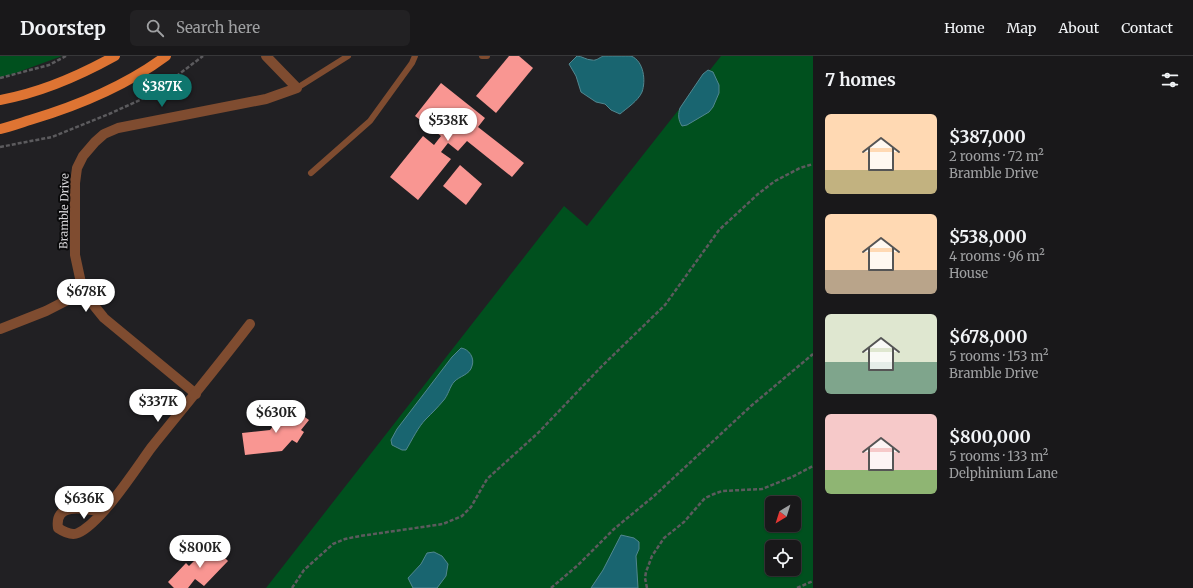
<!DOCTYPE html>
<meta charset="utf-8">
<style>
body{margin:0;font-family:Merriweather,serif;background:#222123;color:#f1f3f6;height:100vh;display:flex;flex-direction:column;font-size:15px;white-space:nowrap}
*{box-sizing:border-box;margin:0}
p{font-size:13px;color:#9fa0a2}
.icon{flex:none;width:22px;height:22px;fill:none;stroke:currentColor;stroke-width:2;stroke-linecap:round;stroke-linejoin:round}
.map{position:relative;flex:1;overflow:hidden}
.panel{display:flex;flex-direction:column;background:#19181a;width:380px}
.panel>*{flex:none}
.needle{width:26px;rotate:218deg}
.controls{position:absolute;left:765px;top:440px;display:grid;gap:8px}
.controls a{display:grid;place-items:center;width:36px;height:36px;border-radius:6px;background:#19181a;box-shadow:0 1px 3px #0004,0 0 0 1px #373739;font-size:20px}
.price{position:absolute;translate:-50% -34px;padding:0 9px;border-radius:14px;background:#fff;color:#222;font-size:13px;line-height:26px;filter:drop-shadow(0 1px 2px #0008)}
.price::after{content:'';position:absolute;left:50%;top:24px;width:12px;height:9px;margin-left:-6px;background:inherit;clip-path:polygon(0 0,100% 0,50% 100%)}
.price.active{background:#0f766e;color:#fff}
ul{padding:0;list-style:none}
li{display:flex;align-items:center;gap:12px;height:100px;padding:0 12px}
li span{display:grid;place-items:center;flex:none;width:112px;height:80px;border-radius:6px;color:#555}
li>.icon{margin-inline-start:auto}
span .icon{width:48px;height:48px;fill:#fffc;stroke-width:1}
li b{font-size:17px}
h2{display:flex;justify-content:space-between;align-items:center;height:48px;padding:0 12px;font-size:17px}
header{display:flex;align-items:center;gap:24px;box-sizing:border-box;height:56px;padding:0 20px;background:#19181a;border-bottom:1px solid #373739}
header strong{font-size:19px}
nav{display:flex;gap:22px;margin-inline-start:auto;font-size:14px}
.search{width:280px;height:36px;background:#222123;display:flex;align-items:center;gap:10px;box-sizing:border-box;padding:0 14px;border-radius:6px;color:#9fa0a2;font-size:15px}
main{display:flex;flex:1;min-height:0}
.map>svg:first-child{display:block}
.green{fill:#00501e;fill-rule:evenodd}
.water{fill:#196570;stroke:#528790}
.building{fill:#f99692}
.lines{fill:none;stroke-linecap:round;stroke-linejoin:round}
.path{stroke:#5c5b5e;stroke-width:2.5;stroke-dasharray:4 2;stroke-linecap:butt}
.service{stroke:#7f4c30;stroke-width:6}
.minor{stroke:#7f4c30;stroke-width:10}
.primary{stroke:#de7433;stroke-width:10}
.labels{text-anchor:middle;stroke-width:4;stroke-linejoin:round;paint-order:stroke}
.street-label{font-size:11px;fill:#d7d6d9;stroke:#0a0a0b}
</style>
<header>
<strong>Doorstep</strong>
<div class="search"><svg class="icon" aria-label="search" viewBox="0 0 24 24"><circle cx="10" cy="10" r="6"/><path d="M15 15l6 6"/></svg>Search here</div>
<nav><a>Home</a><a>Map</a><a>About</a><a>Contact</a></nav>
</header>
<main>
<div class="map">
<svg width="813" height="532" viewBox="0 0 813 532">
<rect width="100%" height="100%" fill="#212023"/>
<g class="green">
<polygon points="0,0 62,0 13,18 0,21"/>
<path d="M721 0H813V532H266L564 150 587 170ZM772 447H794V469H772ZM772 491H794V513H772Z"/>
</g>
<g class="water">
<path d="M577 0C582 0 586 4 592 4 596 5 599 2 603 0 607 0 627 0 631 0 644 5 646 25 642 36 638 45 627 52 620 58L611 54 605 48 596 46 581 36 576 20 569 8Z"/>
<path d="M708 14 713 16 719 29V37L713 51 709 56 687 69 682 70C678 64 678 58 680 52L703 18Z"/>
<path d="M461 292C469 293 475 302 472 310 470 319 459 320 454 326 450 330 448 340 443 345 438 351 432 357 426 363 418 371 412 384 406 394H402L392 389 391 384 397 373 452 301Z"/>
<polygon points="621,479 634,482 639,486 639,493 636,500 638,532 591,532 603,514"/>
<polygon points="434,496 442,500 448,508 446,520 437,532 413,532 408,522 421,508 427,497"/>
</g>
<g class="building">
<polygon points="509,0 519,0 533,12 496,57 476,40"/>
<polygon points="441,27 485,62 478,71 524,107 512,121 467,85 458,95 448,87 441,96 451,103 418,144 390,121 423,80 434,89 441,80 415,60"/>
<polygon points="460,109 482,128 466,149 443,130"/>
<polygon points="289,350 309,364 301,374 304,376 297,387 292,384 282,395 245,399 242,377 270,374"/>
<polygon points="211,488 228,505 204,530 195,523 188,532 174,532 168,526 186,507 189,510"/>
</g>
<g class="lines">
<g class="path">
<polyline points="0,22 49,9 66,0"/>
<polyline points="0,91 52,81 109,58 140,44 162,31 203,0"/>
<polyline points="292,532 304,514 333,488 345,483 360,480 443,468 462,460 471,451 487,423 538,377 602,310 665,249 719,174 758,138 775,125 800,112 813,108"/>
<polyline points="551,532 578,509 614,473 654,440 751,350 813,298"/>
<polyline points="647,532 645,522 646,516 652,500 664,482 684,466 705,442 714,438 722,435 762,433 792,421 813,410"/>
<polyline points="797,532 813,525"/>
</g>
<g class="service">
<polyline points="482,0 487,0"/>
<polyline points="297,32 348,0"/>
<polyline points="311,117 370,65 412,7 415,0"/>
</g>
<g class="minor">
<polyline points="0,273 46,255 83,236"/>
<polyline points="196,338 104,262 83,236 75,199 75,127 77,112 83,100 95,86 104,78 118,72 266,43 297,32 266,0"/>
<path d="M103 456C86 453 54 445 58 472 64 476 71 480 78 477 101 467 135 414 151 392 184 351 218 310 250 268"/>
</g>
<g class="primary">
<path d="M0 44C40 37 79 20 115 0"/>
<path d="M0 73C10 71 20 67 30 64 77 50 127 29 166 0"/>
</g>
</g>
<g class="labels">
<g class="street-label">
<text transform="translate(64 155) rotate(-89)" y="4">Bramble Drive</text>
</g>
</g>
</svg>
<div class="controls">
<a><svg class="needle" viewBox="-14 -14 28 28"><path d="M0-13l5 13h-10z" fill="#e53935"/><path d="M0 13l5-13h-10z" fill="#9fa0a2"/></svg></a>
<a><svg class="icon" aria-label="locate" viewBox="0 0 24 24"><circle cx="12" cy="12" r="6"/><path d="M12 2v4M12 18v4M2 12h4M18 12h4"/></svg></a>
</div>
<b class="price active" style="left:162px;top:52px">$387K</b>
<b class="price" style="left:448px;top:86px">$538K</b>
<b class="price" style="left:86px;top:257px">$678K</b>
<b class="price" style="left:158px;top:367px">$337K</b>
<b class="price" style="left:276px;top:378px">$630K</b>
<b class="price" style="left:84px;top:464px">$636K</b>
<b class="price" style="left:200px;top:513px">$800K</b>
</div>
<section class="panel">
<h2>7 homes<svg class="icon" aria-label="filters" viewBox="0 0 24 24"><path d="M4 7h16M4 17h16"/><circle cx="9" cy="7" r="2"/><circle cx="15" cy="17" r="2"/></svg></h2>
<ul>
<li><span style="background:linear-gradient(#ffd9b3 70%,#c2b280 0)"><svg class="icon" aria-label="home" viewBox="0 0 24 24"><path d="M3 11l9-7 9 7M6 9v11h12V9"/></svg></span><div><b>$387,000</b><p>2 rooms · 72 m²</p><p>Bramble Drive</p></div></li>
<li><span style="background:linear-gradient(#ffd9b3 70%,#b9a48a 0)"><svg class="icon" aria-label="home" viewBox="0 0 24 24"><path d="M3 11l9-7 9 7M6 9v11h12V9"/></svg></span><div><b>$538,000</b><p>4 rooms · 96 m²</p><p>House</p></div></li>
<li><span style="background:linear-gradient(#dfe7d0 60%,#7fa58c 0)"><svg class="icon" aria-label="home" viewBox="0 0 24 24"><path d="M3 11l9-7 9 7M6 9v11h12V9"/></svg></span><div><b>$678,000</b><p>5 rooms · 153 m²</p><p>Bramble Drive</p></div></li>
<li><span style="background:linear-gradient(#f6c9c9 70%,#8fb573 0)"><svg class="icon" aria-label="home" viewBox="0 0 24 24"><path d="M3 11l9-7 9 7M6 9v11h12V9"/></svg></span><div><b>$800,000</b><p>5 rooms · 133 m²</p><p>Delphinium Lane</p></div></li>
</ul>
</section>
</main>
